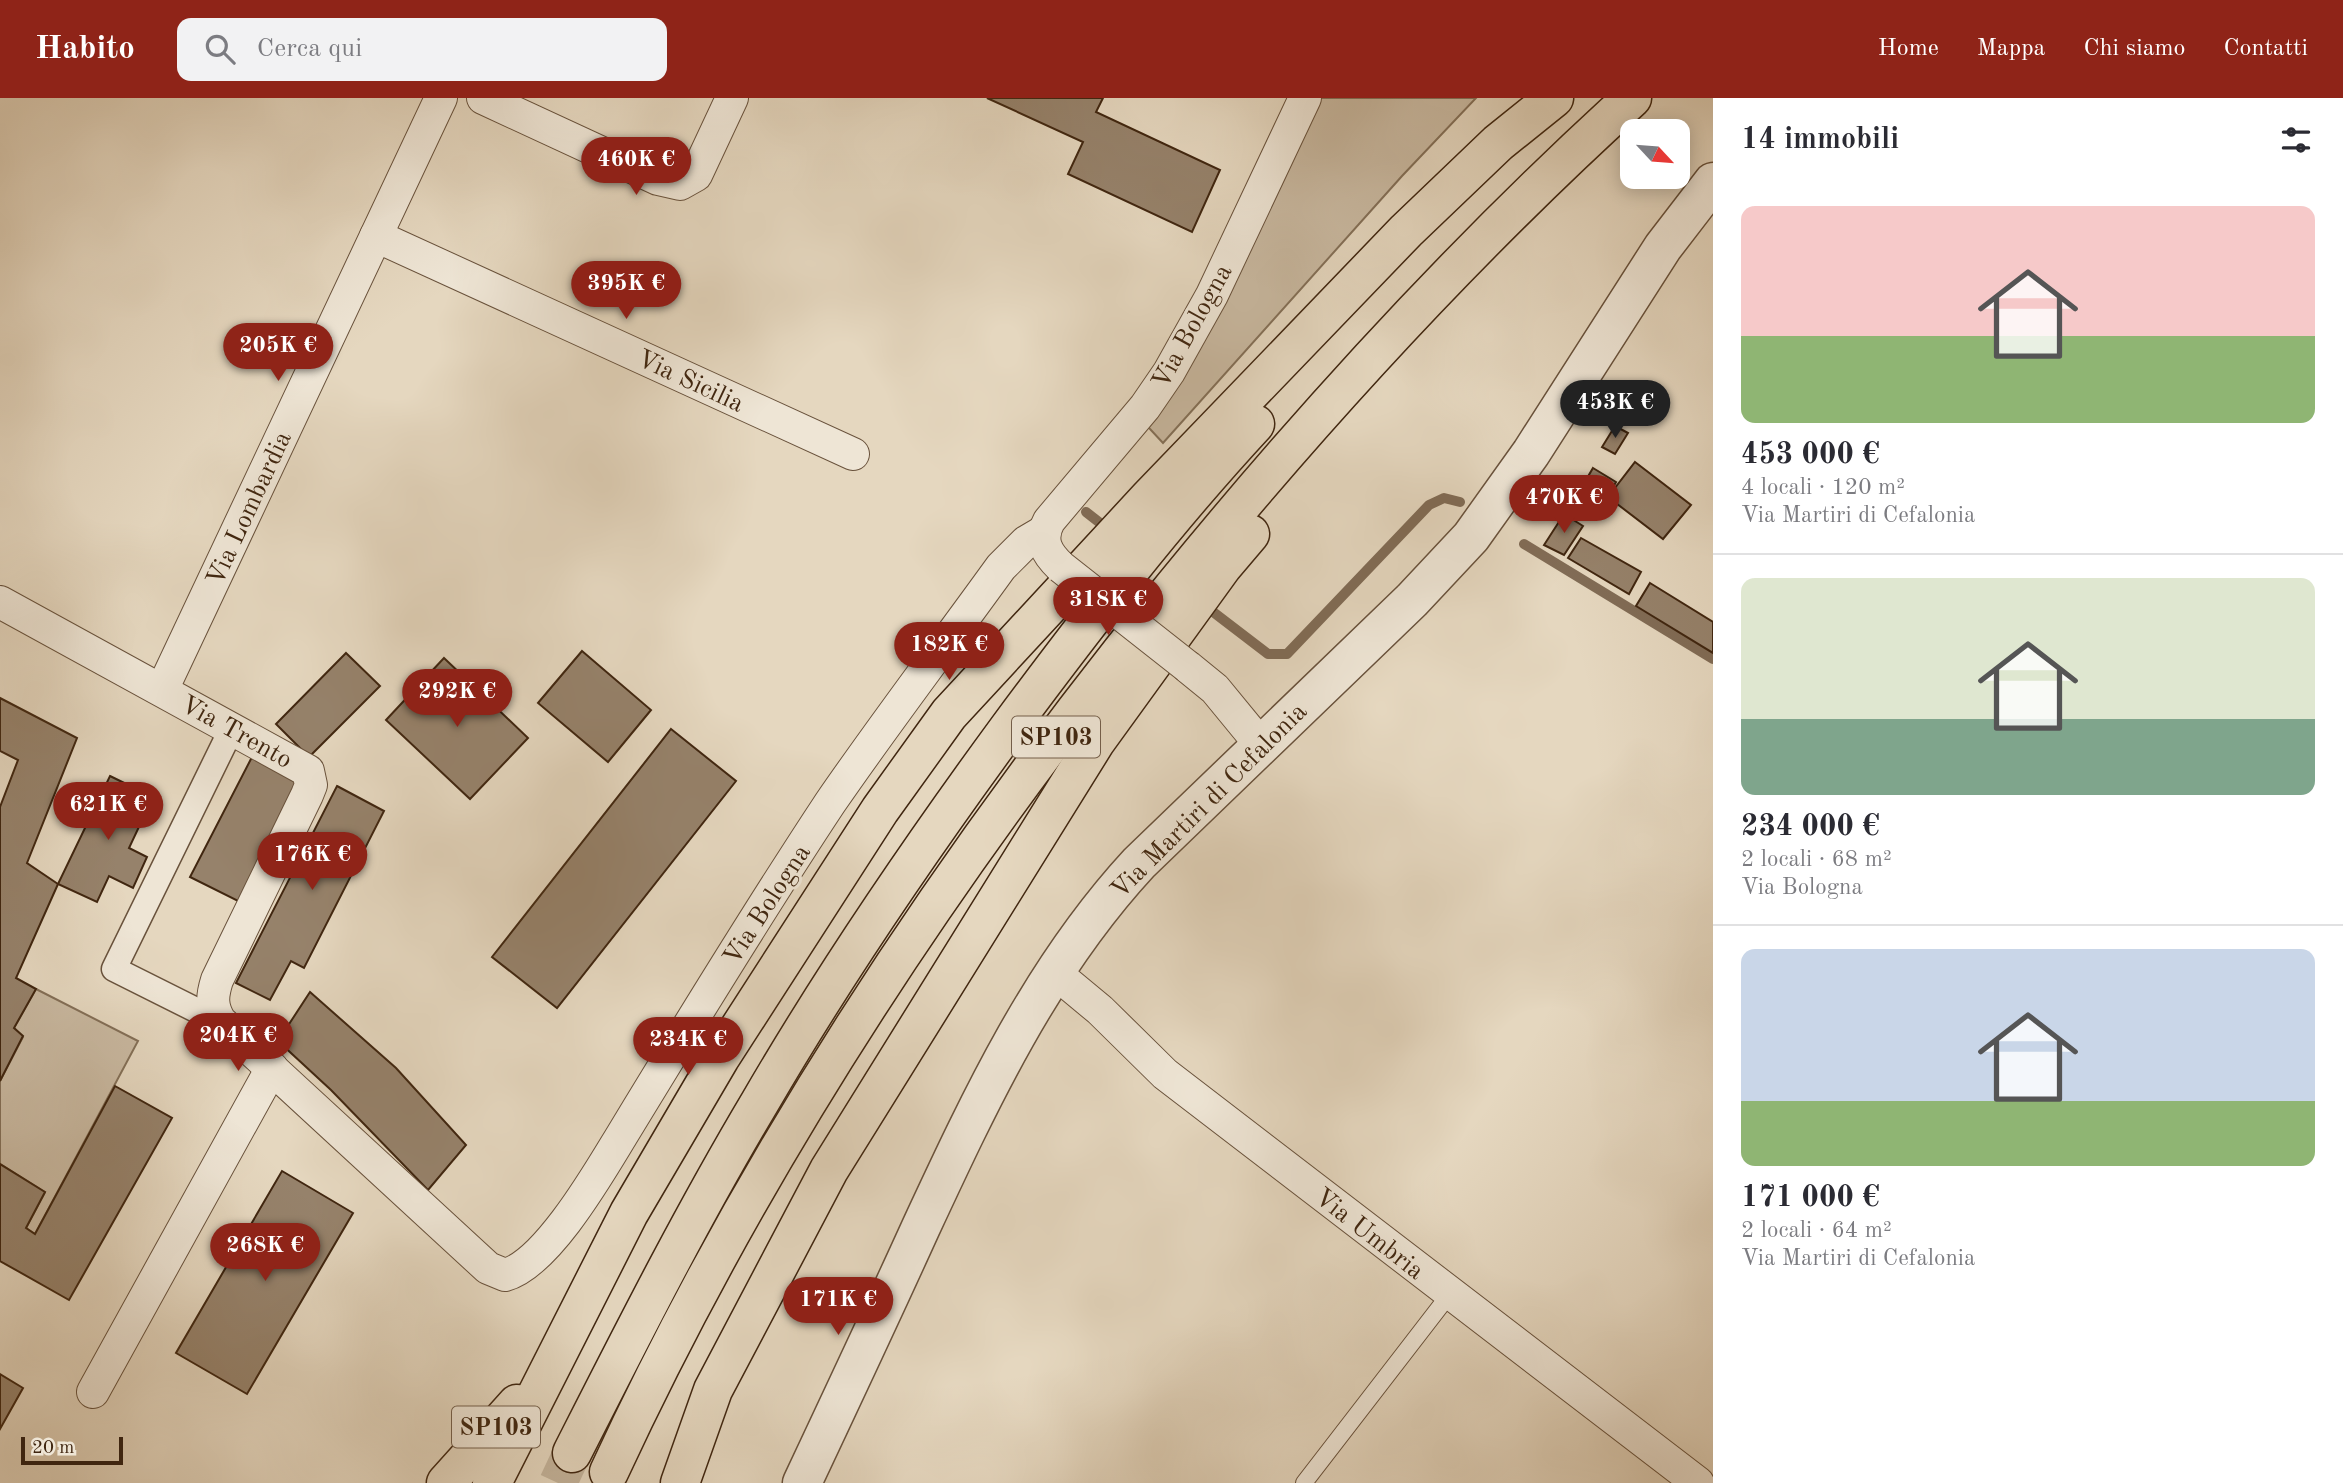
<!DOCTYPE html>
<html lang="it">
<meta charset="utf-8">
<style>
body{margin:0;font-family:"Old Standard TT",serif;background:#f2f2f3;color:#2b2b33;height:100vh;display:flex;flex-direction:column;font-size:26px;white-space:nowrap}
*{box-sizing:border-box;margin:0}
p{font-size:23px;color:#7c7c81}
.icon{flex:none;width:38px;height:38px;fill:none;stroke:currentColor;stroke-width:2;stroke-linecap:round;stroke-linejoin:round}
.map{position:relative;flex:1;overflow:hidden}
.side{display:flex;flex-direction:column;background:#fff;width:630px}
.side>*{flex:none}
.needle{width:46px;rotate:116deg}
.tools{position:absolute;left:1620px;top:21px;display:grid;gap:14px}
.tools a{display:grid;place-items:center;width:70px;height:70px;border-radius:14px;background:#fff;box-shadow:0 4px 18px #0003;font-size:35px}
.scale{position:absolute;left:21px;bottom:18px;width:102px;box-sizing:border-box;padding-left:7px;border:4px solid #402610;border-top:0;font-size:19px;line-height:24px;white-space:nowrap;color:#402610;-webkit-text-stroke:5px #eee5d5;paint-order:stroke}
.price{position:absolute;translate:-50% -60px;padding:0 16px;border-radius:24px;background:#8f2418;color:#fff;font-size:23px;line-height:46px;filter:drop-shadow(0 2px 4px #0008)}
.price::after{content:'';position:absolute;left:50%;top:42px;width:21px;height:16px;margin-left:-10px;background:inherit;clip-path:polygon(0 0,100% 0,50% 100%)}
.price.current{background:#222;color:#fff}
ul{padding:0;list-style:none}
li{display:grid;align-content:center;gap:14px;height:371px;padding:0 28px}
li+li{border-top:2px solid #e1e1e2}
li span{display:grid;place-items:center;height:217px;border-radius:14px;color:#555}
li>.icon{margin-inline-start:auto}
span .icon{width:126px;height:126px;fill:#fffc;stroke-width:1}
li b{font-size:30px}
h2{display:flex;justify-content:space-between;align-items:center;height:84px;padding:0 28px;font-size:30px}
header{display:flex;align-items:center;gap:42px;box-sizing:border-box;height:98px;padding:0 35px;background:#8f2418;color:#fff}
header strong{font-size:33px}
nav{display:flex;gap:38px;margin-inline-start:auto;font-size:24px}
.search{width:490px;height:63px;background:#f2f2f3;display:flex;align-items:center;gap:18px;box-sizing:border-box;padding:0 24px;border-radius:14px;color:#7c7c81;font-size:26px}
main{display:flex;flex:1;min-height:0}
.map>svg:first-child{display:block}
.green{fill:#c9b9a1;stroke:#847058;stroke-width:2}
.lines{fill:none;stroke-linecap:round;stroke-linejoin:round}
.stream{stroke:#816c56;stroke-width:10}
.building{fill:#96826b;stroke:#402610;stroke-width:2}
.trunk-tunnel{stroke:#c4b49c;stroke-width:38;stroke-dasharray:38 19;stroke-linecap:butt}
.service-casing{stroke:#69523c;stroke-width:18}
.pedestrian-casing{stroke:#69523c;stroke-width:27}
.minor-casing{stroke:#69523c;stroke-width:34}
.tertiary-casing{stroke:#69523c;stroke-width:41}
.trunk-casing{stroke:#402610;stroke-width:41}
.service{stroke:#eee5d5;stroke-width:16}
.pedestrian{stroke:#eee5d5;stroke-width:24}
.minor{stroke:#eee5d5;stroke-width:32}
.tertiary{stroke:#eee5d5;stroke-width:38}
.trunk{stroke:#e5d7bf;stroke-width:38}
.minor-bridge-casing{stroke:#69523c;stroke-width:34;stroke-linecap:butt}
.minor-bridge{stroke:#eee5d5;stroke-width:32}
.labels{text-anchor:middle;stroke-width:6;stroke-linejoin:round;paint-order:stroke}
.shield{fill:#eee5d5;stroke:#745f4b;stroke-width:2}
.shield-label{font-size:24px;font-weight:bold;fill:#402610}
.street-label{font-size:26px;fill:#402610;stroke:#eee5d5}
</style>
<header>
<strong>Habito</strong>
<div class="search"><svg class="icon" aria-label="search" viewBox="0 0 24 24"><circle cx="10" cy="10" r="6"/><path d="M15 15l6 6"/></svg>Cerca qui</div>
<nav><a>Home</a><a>Mappa</a><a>Chi siamo</a><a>Contatti</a></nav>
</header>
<main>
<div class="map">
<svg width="1713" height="1385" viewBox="0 0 1713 1385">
<rect width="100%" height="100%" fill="#e5d7bf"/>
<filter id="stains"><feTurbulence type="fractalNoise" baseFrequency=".00286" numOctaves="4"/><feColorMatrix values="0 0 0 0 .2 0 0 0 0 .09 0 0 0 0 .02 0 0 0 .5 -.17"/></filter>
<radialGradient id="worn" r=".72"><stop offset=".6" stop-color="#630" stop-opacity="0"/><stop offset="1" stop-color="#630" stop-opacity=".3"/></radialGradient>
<g class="green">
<polygon points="1305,0 1476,0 1402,78 1163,345 1137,317"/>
<polygon points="36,891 138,943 35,1136 26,1130 45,1094 0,1066 0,983 23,939 14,930"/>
</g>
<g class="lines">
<g class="stream">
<polyline points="1086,414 1109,432"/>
<polyline points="1524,446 1713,561"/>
<polyline points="1204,507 1268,556 1287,556 1429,407 1444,400 1460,404"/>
</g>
</g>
<g class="building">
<polygon points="987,0 1103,0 1096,14 1220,72 1192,134 1068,76 1083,44"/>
<polygon points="1615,328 1628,335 1615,356 1602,349"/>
<polygon points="1635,364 1691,407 1663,441 1608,399"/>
<polygon points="1593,370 1616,384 1599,413 1576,399"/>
<polygon points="1564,416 1583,428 1564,457 1544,447"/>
<polygon points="1581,440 1641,474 1629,496 1568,460"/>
<polygon points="1650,485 1713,524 1713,555 1636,508"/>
<polygon points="582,553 651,612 608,664 538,605"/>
<polygon points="346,555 380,588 309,659 276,626"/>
<polygon points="444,560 528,640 470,701 386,622"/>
<polygon points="0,600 77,640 27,765 58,786 16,880 36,891 14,930 23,938 0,983 0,709 18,662 0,653"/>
<polygon points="671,631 736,683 557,910 492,859"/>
<polygon points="252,659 299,686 240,804 190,779"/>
<polygon points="110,678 153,699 129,750 147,759 133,790 109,778 97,804 58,786"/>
<polygon points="337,688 384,713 304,870 291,863 270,902 236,885"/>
<polygon points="310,894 396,970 466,1047 428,1092 331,992 278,943"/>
<polygon points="115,988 172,1020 69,1202 0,1163 0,1066 45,1094 26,1130 35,1136"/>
<polygon points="282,1073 353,1115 247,1296 176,1255"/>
<polygon points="0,1276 23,1290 0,1331"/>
</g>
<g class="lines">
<polyline class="trunk-tunnel" points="558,1385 572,1355"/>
<defs>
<polyline id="service" points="1304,1385 1449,1197"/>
<polyline id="pedestrian" points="215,913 200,914 114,871 232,630"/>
<g id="minor">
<polyline points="483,0 658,81 680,86 696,77 732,0"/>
<polyline points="376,138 853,356"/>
<path d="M1061 469C1046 455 1039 442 1049 423L1145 309 1169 274 1212 197 1305 0"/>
<path d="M0 504 308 673 311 687 307 697 217 882C212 898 211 908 220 923L488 1170 505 1177C547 1166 600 1073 622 1037 690 925 758 814 830 705 885 625 944 548 1001 469L1026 444 1043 434"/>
<polyline points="1188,569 1215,591 1261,647"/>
<polyline points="162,592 441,0"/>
<polyline points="1053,873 1100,912 1165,976 1698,1385"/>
<polyline points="93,1294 272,970"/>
</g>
<path id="tertiary" d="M802 1385C842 1300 882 1215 921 1129 981 1000 1041 871 1139 765L1412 502 1471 439 1531 355 1663 149 1713 84"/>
<g id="trunk">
<path d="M572 1355C632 1237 692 1118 760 1004 835 875 920 751 1008 631 1086 526 1166 422 1255 326"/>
<path d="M609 1374C745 1080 922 807 1122 553 1278 356 1446 169 1632 0"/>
<polyline points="446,1385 517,1306"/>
<polyline points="492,1385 629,1115 720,960 880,712 949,616 1149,400 1406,133 1498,45 1554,0"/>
<polyline points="680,1385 713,1292 829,1072 1096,643 1222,469 1250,436"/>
</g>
</defs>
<use href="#service" class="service-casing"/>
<use href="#pedestrian" class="pedestrian-casing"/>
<use href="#minor" class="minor-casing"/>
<use href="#tertiary" class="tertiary-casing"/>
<use href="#trunk" class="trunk-casing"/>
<use href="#service" class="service"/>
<use href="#pedestrian" class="pedestrian"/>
<use href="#minor" class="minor"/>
<use href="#tertiary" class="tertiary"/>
<use href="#trunk" class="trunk"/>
<defs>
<polyline id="minor-bridge" points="1061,469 1188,569"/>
</defs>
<use href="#minor-bridge" class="minor-bridge-casing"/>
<use href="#minor-bridge" class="minor-bridge"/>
</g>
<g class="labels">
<g class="shield">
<rect x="1012" y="618.5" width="88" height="41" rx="5"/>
<rect x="452" y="1308.5" width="88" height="41" rx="5"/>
</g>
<g class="shield-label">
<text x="1056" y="647">SP103</text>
<text x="496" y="1337">SP103</text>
</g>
<g class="street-label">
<text transform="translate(1191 228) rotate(-61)" y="9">Via Bologna</text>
<text transform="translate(691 282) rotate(25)" y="9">Via Sicilia</text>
<text transform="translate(248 410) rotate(-65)" y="9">Via Lombardia</text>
<text transform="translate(237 633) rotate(29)" y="9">Via Trento</text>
<text transform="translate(1208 702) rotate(-45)" y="9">Via Martiri di Cefalonia</text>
<text transform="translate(766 806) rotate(-57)" y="9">Via Bologna</text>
<text transform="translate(1370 1135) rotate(38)" y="9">Via Umbria</text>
</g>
</g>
<rect width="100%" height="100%" filter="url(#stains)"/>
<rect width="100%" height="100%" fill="url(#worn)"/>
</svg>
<div class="tools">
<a><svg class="needle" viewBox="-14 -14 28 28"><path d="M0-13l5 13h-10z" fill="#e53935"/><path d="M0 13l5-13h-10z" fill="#7c7c81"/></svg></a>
</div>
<div class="scale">20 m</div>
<b class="price" style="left:636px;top:99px">460K €</b>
<b class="price" style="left:626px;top:223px">395K €</b>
<b class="price" style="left:278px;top:285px">205K €</b>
<b class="price current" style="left:1615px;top:342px">453K €</b>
<b class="price" style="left:1564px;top:437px">470K €</b>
<b class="price" style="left:1108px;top:539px">318K €</b>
<b class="price" style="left:949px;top:584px">182K €</b>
<b class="price" style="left:457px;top:631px">292K €</b>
<b class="price" style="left:108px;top:744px">621K €</b>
<b class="price" style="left:312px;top:794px">176K €</b>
<b class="price" style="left:238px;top:975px">204K €</b>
<b class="price" style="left:688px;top:979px">234K €</b>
<b class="price" style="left:265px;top:1185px">268K €</b>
<b class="price" style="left:838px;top:1239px">171K €</b>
</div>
<section class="side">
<h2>14 immobili<svg class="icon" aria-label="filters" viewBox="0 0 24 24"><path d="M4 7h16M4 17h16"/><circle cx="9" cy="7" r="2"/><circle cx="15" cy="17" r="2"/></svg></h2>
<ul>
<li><span style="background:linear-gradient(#f6c9c9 60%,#8fb573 0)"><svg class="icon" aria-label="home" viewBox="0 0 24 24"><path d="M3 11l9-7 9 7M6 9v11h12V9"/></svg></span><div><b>453 000 €</b><p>4 locali · 120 m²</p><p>Via Martiri di Cefalonia</p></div></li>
<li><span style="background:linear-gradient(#dfe7d0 65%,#7fa58c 0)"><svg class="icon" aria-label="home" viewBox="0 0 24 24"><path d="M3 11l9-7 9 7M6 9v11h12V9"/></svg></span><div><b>234 000 €</b><p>2 locali · 68 m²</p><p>Via Bologna</p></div></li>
<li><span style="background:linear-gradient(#c9d6e8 70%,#8fb573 0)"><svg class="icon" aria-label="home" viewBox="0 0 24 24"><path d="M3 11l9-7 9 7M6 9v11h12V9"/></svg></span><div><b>171 000 €</b><p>2 locali · 64 m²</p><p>Via Martiri di Cefalonia</p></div></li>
</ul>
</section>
</main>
